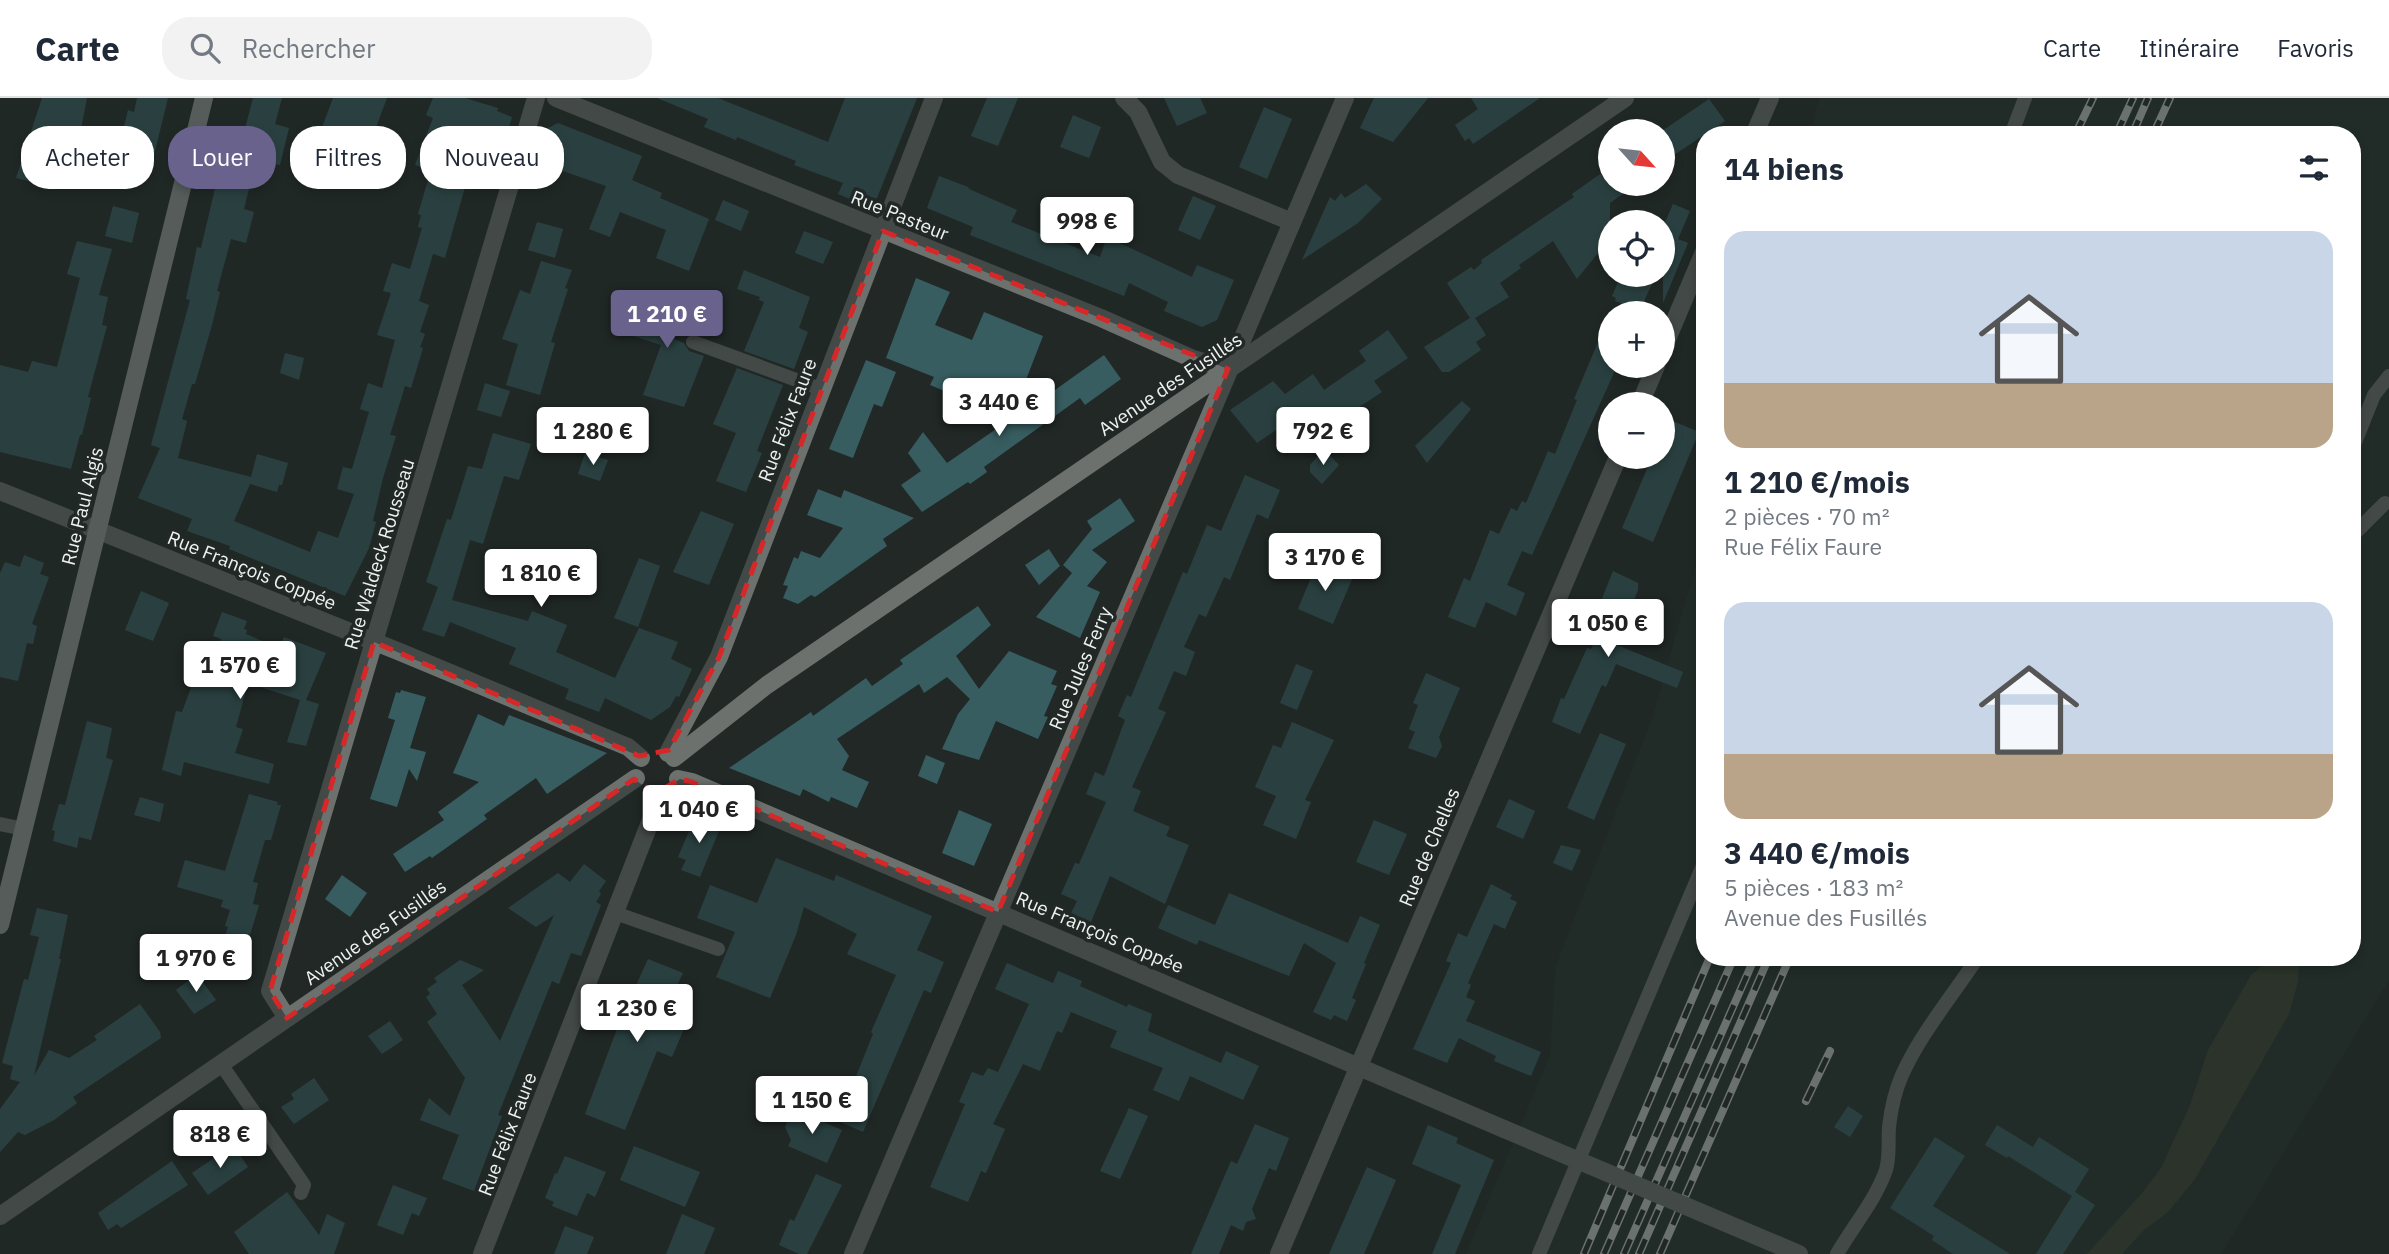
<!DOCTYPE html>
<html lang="fr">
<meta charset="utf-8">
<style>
body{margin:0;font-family:"IBM Plex Sans",sans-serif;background:#f2f2f3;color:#1f2937;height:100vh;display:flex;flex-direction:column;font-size:26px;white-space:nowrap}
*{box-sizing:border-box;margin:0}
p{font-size:23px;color:#747a83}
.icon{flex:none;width:38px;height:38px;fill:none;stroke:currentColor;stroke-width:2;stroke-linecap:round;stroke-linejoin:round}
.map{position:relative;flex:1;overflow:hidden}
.details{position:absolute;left:1696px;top:28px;width:665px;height:840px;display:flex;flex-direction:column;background:#fff;border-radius:28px;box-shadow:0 4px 10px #0003}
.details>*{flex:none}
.hud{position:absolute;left:21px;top:28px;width:665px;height:63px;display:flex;gap:14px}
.needle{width:46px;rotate:117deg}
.buttons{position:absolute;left:1598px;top:21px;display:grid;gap:14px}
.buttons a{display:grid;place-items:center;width:77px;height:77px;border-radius:50%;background:#fff;box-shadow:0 4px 10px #0003;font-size:35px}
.price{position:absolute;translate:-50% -60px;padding:0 16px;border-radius:7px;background:#fff;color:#222;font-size:23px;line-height:46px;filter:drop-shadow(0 2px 4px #0008)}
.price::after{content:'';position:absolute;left:50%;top:42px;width:21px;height:16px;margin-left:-10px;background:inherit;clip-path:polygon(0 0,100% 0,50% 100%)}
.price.active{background:#68628c;color:#fff}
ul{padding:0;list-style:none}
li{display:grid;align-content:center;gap:14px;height:371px;padding:0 28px}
li span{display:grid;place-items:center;height:217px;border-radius:21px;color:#555}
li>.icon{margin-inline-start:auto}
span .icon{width:126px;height:126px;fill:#fffc;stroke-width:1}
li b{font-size:30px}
h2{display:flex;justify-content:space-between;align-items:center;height:84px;padding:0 28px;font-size:30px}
.pill{padding:0 24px;border-radius:28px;background:#fff;box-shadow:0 4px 10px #0003;font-size:24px;line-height:63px}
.pill.active{background:#68628c;color:#fff}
header{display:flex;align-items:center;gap:42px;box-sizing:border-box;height:98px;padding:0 35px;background:#fff;border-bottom:2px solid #e0e1e3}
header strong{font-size:33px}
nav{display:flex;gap:38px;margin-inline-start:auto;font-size:24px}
.search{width:490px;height:63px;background:#f2f2f3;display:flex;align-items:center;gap:18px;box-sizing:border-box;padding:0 24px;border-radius:28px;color:#747a83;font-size:26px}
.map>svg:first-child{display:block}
.built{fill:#22322e}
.green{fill:#38422f}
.building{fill:#375d60}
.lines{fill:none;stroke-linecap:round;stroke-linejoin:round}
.lane{stroke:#6d716e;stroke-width:14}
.street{stroke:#6d716e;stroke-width:18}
.secondary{stroke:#969b97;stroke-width:18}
.rail-casing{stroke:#c3c9c7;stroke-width:8}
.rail{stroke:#212826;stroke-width:5;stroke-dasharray:16;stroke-linecap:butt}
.street-bridge{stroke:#6d716e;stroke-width:18}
.marked{fill:none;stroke:#d62828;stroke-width:5;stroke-dasharray:14 9;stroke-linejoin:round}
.labels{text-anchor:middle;stroke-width:7;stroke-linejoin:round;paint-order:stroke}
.street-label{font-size:19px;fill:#eef3f1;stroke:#212826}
</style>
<header>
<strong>Carte</strong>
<div class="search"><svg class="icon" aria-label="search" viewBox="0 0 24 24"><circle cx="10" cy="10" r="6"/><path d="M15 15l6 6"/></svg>Rechercher</div>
<nav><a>Carte</a><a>Itinéraire</a><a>Favoris</a></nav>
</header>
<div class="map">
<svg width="2389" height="1156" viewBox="0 0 2389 1156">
<rect width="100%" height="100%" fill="#212826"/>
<polygon class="built" points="1819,0 2389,0 2389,882 2221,1156 1466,1156 1550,958 1556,868 1652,621 1704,439 1704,859 2352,859 2352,37 1811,37"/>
<polygon class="green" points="2287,859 2299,864 2298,884 2289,916 2195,1081 2168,1114 2144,1132 2122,1156 2087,1156 2143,1094 2161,1070 2190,1007 2208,952 2251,877 2271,860"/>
<g class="building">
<polygon points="42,0 87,0 73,73 45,66 40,86 16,80"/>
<polygon points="137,0 168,0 154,57 119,49 128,12 134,14"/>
<polygon points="253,0 282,0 275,26 289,30 280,67 256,62 244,111 254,114 246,145 231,141 217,193 220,194 212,227 195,286 192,286 182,321 187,323 178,360 251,379 257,356 288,365 282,387 279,387 277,394 250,386 234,423 310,454 318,433 338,440 354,396 337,391 343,369 352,371 369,314 360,311 368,285 382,290 395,242 377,237 391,195 383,193 392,165 410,171 422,130 418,129 421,117 418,116 431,72 415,67 433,20 426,17 433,0 465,0 498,10 497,13 512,19 491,90 467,82 445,160 433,156 419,203 429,207 420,234 425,236 420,249 423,250 411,290 405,288 390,337 396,338 383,380 373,423 376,424 369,450 345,498 229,451 230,448 187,433 192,421 138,400 160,350 151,347 190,202 186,201 197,149 201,150 221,65 235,69"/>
<polygon points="333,0 387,0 367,53 363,52 359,68 333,61 334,57 314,51"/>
<polygon points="657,0 718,0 828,44 845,0 917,0 877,100 862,106 838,96 843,85 794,67 796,63 737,39 736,42 704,29 708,21"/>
<polygon points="987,0 1018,0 998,48 971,38"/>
<polygon points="1164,0 1200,0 1207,15 1177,28"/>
<polygon points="1374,0 1428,0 1393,44 1360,30"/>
<polygon points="1471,0 1540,0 1473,46 1469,40 1465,43 1455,27 1478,11"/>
<polygon points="1709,1 1725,23 1662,65 1662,33"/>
<polygon points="1264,9 1292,21 1267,81 1239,69"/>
<polygon points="1073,17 1101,29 1089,60 1060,49"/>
<polygon points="558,25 642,58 632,82 662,95 660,100 709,121 689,173 656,160 666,132 620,114 610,139 589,131 606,88 537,64 548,30"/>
<polygon points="1610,69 1610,86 1637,86 1610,105 1610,140 1577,181 1553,143 1519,167 1521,170 1500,185 1509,199 1475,220 1486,237 1476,244 1481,252 1449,274 1442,274 1424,249 1470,220 1447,185 1471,169 1474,172 1482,165 1481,162 1574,99 1572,96"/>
<polygon points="939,78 968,89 969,91 1017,112 1011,124 1100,159 1107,139 1192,179 1197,167 1234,182 1217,222 1202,229 1164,213 1168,204 1129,185 1124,198 970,137 973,129 927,110"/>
<polygon points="1366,86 1382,101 1358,125 1302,162 1330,99 1335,103 1341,95 1345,100"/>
<polygon points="1193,98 1216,108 1200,142 1178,132"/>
<polygon points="723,102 749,113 741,133 715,122"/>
<polygon points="1673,106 1690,113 1678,141 1688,145 1663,205 1663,129"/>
<polygon points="113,108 139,115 132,145 105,138"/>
<polygon points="537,124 563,131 555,160 528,152"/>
<polygon points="804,133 833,144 823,166 795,155"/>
<polygon points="77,143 112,151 99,197 108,199 102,227 107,228 88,299 91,300 82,337 80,337 71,371 0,354 0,267 28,274 32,263 57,269 80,180 67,176"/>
<polygon points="541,163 572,172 565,190 568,191 551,244 555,245 540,297 506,287 518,246 502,241 520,192 530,196"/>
<polygon points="744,172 810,199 799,230 808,234 794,271 744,253 764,204 759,202 760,199 737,191"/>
<polygon points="1621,177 1656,177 1640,212 1615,203 1616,200 1612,198"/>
<polygon points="916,180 950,194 935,227 972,242 984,214 1043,238 1015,310 998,285 952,292 949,295 930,287 934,279 886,260"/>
<polygon points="645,192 687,210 674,241 684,245 689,253 704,258 684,309 643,297 661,247 630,237"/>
<polygon points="1610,216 1610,268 1617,268 1532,457 1522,453 1507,487 1525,495 1516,518 1486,504 1475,530 1448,519 1464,480 1470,483 1490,432 1499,436 1511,410 1517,413 1522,403 1526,405 1548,353 1555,356 1577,302 1574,301"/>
<polygon points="1388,232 1408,260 1374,283 1382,294 1309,342 1291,322 1257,345 1230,312 1273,283 1285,296 1313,276 1324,292 1366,263 1359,253"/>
<polygon points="285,255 304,260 299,282 280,275"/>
<polygon points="1104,257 1121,281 1085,307 1080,300 984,369 987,374 970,386 968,384 922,414 901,387 921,373 908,355 923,334 947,365 1012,320 1010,324"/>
<polygon points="866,262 896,274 882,309 874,306 853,360 829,351"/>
<polygon points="737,270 783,287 757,353 762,355 746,394 716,383 736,335 713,326"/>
<polygon points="485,285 510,293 501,319 477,312"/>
<polygon points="1462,303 1471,311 1427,365 1415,348"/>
<polygon points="1668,321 1699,334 1653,444 1622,430 1652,359 1662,359 1662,334"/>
<polygon points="493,335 531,346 519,382 504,378 483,446 470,442 452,502 528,523 532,513 567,527 556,554 615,580 639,530 678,544 671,561 692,571 679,599 676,598 670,609 651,622 605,600 599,614 565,601 569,591 509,566 516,550 450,524 444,539 422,532 438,489 426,484 447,421 451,422 468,368 482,371"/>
<polygon points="1324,351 1339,367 1322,386 1310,374 1310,367"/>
<polygon points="585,355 608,362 600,383 578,376"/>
<polygon points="1245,377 1280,392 1268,421 1257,416 1230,482 1224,479 1206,519 1199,516 1184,549 1195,554 1186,578 1174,573 1158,611 1166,614 1132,689 1141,693 1133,713 1170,729 1166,738 1189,747 1165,806 1110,778 1091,824 1071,815 1077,803 1061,796 1075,765 1079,766 1106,704 1086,696 1095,674 1104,678 1125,622 1118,618 1127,597 1131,599 1183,474 1187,476 1207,427 1221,433"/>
<polygon points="818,391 841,400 844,392 914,420 883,441 887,448 815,499 811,497 798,506 783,500 788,488 783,487 794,459 798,461 801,453 820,460 843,430 807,417"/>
<polygon points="1120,400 1135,423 1092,452 1107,464 1087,488 1100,494 1080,540 1036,519 1072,475 1063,467 1092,431 1087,423"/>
<polygon points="701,413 734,426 709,487 673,474"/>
<polygon points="1049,451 1060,468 1039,487 1025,467"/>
<polygon points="24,457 44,465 40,476 49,479 32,526 37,528 33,546 27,545 18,583 0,579 0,475 5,464 20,469"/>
<polygon points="639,460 660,468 638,529 614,520"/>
<polygon points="1317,465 1353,479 1333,526 1298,511"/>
<polygon points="1613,473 1638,485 1638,492 1617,547 1683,574 1677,590 1616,566 1606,589 1602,587 1580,636 1552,624 1561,600 1564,601 1587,550 1591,551 1612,507 1601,503"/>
<polygon points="141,493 169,505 153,543 125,532"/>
<polygon points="978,508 991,527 956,558 979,591 1009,553 1057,573 1051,586 1057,588 1044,618 1048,619 1038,641 996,623 979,662 942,651 958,616 970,601 947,579 924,595 919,586 837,641 849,658 842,672 869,684 857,710 831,699 829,704 803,691 800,698 729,670 811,614 813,618 866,580 872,588 903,566 900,562"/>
<polygon points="222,514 247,523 244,531 247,532 246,536 279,550 284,539 326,555 306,602 319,606 306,648 287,644 300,602 248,585 236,629 243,631 235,655 274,666 269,686 184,664 181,678 162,672 176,613 182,614 198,571 212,574 221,541 213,538"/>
<polygon points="1296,566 1313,573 1297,612 1280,605"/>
<polygon points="1426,575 1460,590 1439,639 1442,648 1436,660 1408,650 1415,634 1409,631 1418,607 1413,605"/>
<polygon points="401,592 426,599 410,650 426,654 417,683 409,671 397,709 370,701 395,622 388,620 396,594 400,595"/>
<polygon points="478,616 504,628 509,617 607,655 547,696 536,680 484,717 487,721 432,760 430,758 405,774 393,756 444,722 438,714 479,684 453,675"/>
<polygon points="87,623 112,630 106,660 113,662 91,742 79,739 77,750 53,743 55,733 52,732 59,706 65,707"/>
<polygon points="1292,624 1334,642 1305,702 1311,704 1296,741 1263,727 1276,698 1255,689 1273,647 1281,650"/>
<polygon points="1600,635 1626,646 1594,722 1567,710"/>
<polygon points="926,657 945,665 937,686 918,678"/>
<polygon points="249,696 278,704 277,707 281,707 271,742 265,742 253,784 258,785 253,806 259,807 238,877 214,869 228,829 225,828 230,812 221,809 223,802 177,789 185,762 225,773"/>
<polygon points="140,699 164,706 160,724 134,717"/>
<polygon points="1509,701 1535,713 1523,741 1496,729"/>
<polygon points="959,712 992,726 974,768 942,755"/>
<polygon points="696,717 721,728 700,779 681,772 686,762 678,759"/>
<polygon points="1374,722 1407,736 1389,777 1356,764"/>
<polygon points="1561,747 1581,752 1572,773 1553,765"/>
<polygon points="776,760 834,783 836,777 932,818 917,852 944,864 931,895 924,892 863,1034 838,1023 873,936 871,934 896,877 847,856 857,836 804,809 796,837 770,900 716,879 735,834 697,820 710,787 757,805"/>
<polygon points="584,766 606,783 599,793 601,796 596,804 601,807 581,858 571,855 559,886 552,883 498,1017 502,1018 474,1093 442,1081 459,1037 420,1022 429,1000 450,1018 465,980 427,924 437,916 426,899 430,896 427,891 437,884 434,880 460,862 484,872 462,887 500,943 554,817 536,829 508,810 558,775 570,784"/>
<polygon points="342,777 367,795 350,819 325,801"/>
<polygon points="1491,786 1512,797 1510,801 1517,804 1505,831 1494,826 1468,885 1471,887 1466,899 1475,903 1466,923 1541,954 1531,978 1494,963 1496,958 1459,940 1447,965 1413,951 1451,865 1446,863 1458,835 1467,839"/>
<polygon points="1229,795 1348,845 1360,818 1380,827 1364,865 1366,866 1352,900 1356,902 1347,923 1334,917 1331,922 1313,914 1336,865 1304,845 1289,878 1199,842 1197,847 1158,830 1168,807 1215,827"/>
<polygon points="37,810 68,817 59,861 61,861 34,978 49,952 69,960 97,942 94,938 140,906 160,934 161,940 73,999 77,1005 54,1022 25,1037 18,1034 0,1054 0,1011 20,984 10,981 13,968 2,965 24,881 28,882 39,839 30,837"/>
<polygon points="648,861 683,875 666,910 679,915 677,920 687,924 672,959 657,953 625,1032 585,1016 617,931 609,926 619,904 627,907"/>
<polygon points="1007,865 1053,885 1058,873 1082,883 1080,888 1127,909 1128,906 1152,916 1148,933 1221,965 1226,953 1259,968 1243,1002 1190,978 1179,1003 1153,992 1163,970 1110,949 1117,933 1071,914 1062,935 1057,933 1040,973 1023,966 993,1026 1005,1031 986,1075 981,1073 968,1104 930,1089 965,1006 959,1004 972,974 983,978 988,970 998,974 1029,906 995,891"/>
<polygon points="197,876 216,902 194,916 176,892"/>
<polygon points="390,923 403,942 382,956 368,938"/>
<polygon points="314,980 329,1002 294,1026 281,1009 294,1001 291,996"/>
<polygon points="1848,1008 1863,1018 1850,1039 1834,1029"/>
<polygon points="1129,1010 1148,1018 1120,1081 1100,1073"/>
<polygon points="793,1011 842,1032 827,1065 788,1048 791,1042 785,1029"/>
<polygon points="1255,1026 1289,1040 1276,1073 1269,1070 1252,1111 1256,1121 1246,1124 1243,1133 1231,1127 1219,1156 1191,1156 1231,1063 1237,1066"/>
<polygon points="1428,1027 1458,1040 1456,1045 1494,1062 1455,1156 1432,1156 1461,1087 1412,1066"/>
<polygon points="1997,1027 2033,1049 2039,1039 2089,1071 2075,1094 2095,1107 2063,1156 2036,1156 2072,1098 2008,1058 2007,1060 1985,1047"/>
<polygon points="1935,1039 1965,1058 1933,1108 2010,1156 1953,1156 1932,1142 1934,1138 1890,1110"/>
<polygon points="233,1047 248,1069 208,1097 192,1075"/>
<polygon points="634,1048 700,1074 685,1109 620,1082"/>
<polygon points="565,1058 606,1074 595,1099 587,1095 577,1118 552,1108 554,1104 545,1100 555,1075 557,1076"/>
<polygon points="172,1063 188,1087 121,1130 117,1126 108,1132 98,1115"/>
<polygon points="1367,1069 1396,1082 1385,1108 1364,1156 1329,1156"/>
<polygon points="816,1076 842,1087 807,1156 799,1156 779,1147 790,1121 794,1123"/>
<polygon points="393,1087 427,1100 419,1118 412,1115 403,1137 377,1127"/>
<polygon points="287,1094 319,1137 327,1116 345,1125 334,1156 249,1156 234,1134"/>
<polygon points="682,1116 715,1130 704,1156 666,1156"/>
<polygon points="565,1128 594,1139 587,1156 554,1156"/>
</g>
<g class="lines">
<g class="lane">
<polyline points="2011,37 2025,0"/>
<polyline points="693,244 821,291"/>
<polyline points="2352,352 2374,297 2389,278"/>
<polyline points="2352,438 2385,405"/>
<polyline points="0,726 24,731"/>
<polyline points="615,815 718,851"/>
<polyline points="221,966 304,1087 301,1095"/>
<polyline points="1539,1156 1704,765"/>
<path d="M1837 1156C1853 1128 1875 1103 1886 1072 1890 1058 1888 1044 1889 1029 1891 1011 1895 993 1902 977 1921 935 1953 897 1978 859"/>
</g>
<g class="street">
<polyline points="556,0 1101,220 1193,261 1228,271"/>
<polyline points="1124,0 1138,14 1162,64 1178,77 1292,124"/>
<polyline points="1754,37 1770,0"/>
<polyline points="1662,253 1704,154"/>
<polyline points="1640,306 1656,268"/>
<polyline points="0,393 400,554 628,649 641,660"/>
<polyline points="668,655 719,559 934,0"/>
<polyline points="674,660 767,587 1625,0"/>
<polyline points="678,681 692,684 1504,1031"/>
<polyline points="287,920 270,893 536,0"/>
<polyline points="0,1118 636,680"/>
<polyline points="482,1156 661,696"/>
<polyline points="853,1156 1345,0"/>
<polyline points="1279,1156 1618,359"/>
</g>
<polyline class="secondary" points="0,827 204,0"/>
<defs>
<g id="rail">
<polyline points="2075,37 2093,0"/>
<polyline points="2116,37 2133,0"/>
<polyline points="2132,37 2148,0"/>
<polyline points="2153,37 2170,0"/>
<polyline points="1806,1003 1830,953"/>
<polyline points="1584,1156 1710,859"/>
<polyline points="1604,1156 1734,859"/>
<polyline points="1624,1156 1755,859"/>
<polyline points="1639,1156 1769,859"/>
<polyline points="1660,1156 1790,859"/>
</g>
</defs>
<use href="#rail" class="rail-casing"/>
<use href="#rail" class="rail"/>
<polyline class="street-bridge" points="1504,1031 1799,1156"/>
</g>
<path d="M0 0H2389V1156H0ZM883 133 1228 271 998 814 692 684 680 681 655 696 634 681 287 920 270 893 374 544 639 658 669 652 719 559Z" fill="#212826" fill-opacity=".55" fill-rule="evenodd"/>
<path class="marked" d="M883 133 1228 271 998 814 692 684 680 681 655 696 634 681 287 920 270 893 374 544 639 658 669 652 719 559Z"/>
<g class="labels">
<g class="street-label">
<text transform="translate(900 117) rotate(22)" y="7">Rue Pasteur</text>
<text transform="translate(1170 286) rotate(-34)" y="7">Avenue des Fusillés</text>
<text transform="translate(787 322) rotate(-69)" y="7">Rue Félix Faure</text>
<text transform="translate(82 408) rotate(-76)" y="7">Rue Paul Algis</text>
<text transform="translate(379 456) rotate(-73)" y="7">Rue Waldeck Rousseau</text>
<text transform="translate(252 472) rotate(22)" y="7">Rue François Coppée</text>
<text transform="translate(1080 570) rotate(-67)" y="7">Rue Jules Ferry</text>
<text transform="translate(1429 749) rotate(-67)" y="7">Rue de Chelles</text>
<text transform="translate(375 834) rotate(-35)" y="7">Avenue des Fusillés</text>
<text transform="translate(1100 834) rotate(23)" y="7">Rue François Coppée</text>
<text transform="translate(507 1036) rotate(-69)" y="7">Rue Félix Faure</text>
</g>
</g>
</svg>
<div class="buttons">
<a><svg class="needle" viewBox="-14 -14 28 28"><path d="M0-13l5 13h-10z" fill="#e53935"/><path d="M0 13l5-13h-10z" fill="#747a83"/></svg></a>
<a><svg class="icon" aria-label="locate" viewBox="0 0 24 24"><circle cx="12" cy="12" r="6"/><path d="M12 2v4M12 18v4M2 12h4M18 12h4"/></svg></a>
<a>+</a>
<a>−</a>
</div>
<b class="price" style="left:1087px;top:159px">998 €</b>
<b class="price active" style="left:667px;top:252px">1 210 €</b>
<b class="price" style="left:999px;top:340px">3 440 €</b>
<b class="price" style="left:593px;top:369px">1 280 €</b>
<b class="price" style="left:1323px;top:369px">792 €</b>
<b class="price" style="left:1325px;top:495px">3 170 €</b>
<b class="price" style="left:541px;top:511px">1 810 €</b>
<b class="price" style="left:1608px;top:561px">1 050 €</b>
<b class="price" style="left:240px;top:603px">1 570 €</b>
<b class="price" style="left:699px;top:747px">1 040 €</b>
<b class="price" style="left:196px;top:896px">1 970 €</b>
<b class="price" style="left:637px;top:946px">1 230 €</b>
<b class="price" style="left:812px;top:1038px">1 150 €</b>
<b class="price" style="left:220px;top:1072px">818 €</b>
<div class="hud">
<a class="pill">Acheter</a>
<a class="pill active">Louer</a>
<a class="pill">Filtres</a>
<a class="pill">Nouveau</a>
</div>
<section class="details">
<h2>14 biens<svg class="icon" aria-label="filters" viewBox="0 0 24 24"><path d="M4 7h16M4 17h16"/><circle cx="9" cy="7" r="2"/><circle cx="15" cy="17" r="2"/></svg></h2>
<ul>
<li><span style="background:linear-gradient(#c9d6e8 70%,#b9a48a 0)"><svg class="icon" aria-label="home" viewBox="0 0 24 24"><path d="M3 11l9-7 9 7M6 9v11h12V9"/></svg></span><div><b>1 210 €/mois</b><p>2 pièces · 70 m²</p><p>Rue Félix Faure</p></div></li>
<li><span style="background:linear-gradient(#c9d6e8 70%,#b9a48a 0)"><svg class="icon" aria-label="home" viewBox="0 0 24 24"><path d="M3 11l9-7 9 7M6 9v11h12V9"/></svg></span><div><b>3 440 €/mois</b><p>5 pièces · 183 m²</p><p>Avenue des Fusillés</p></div></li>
</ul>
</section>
</div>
